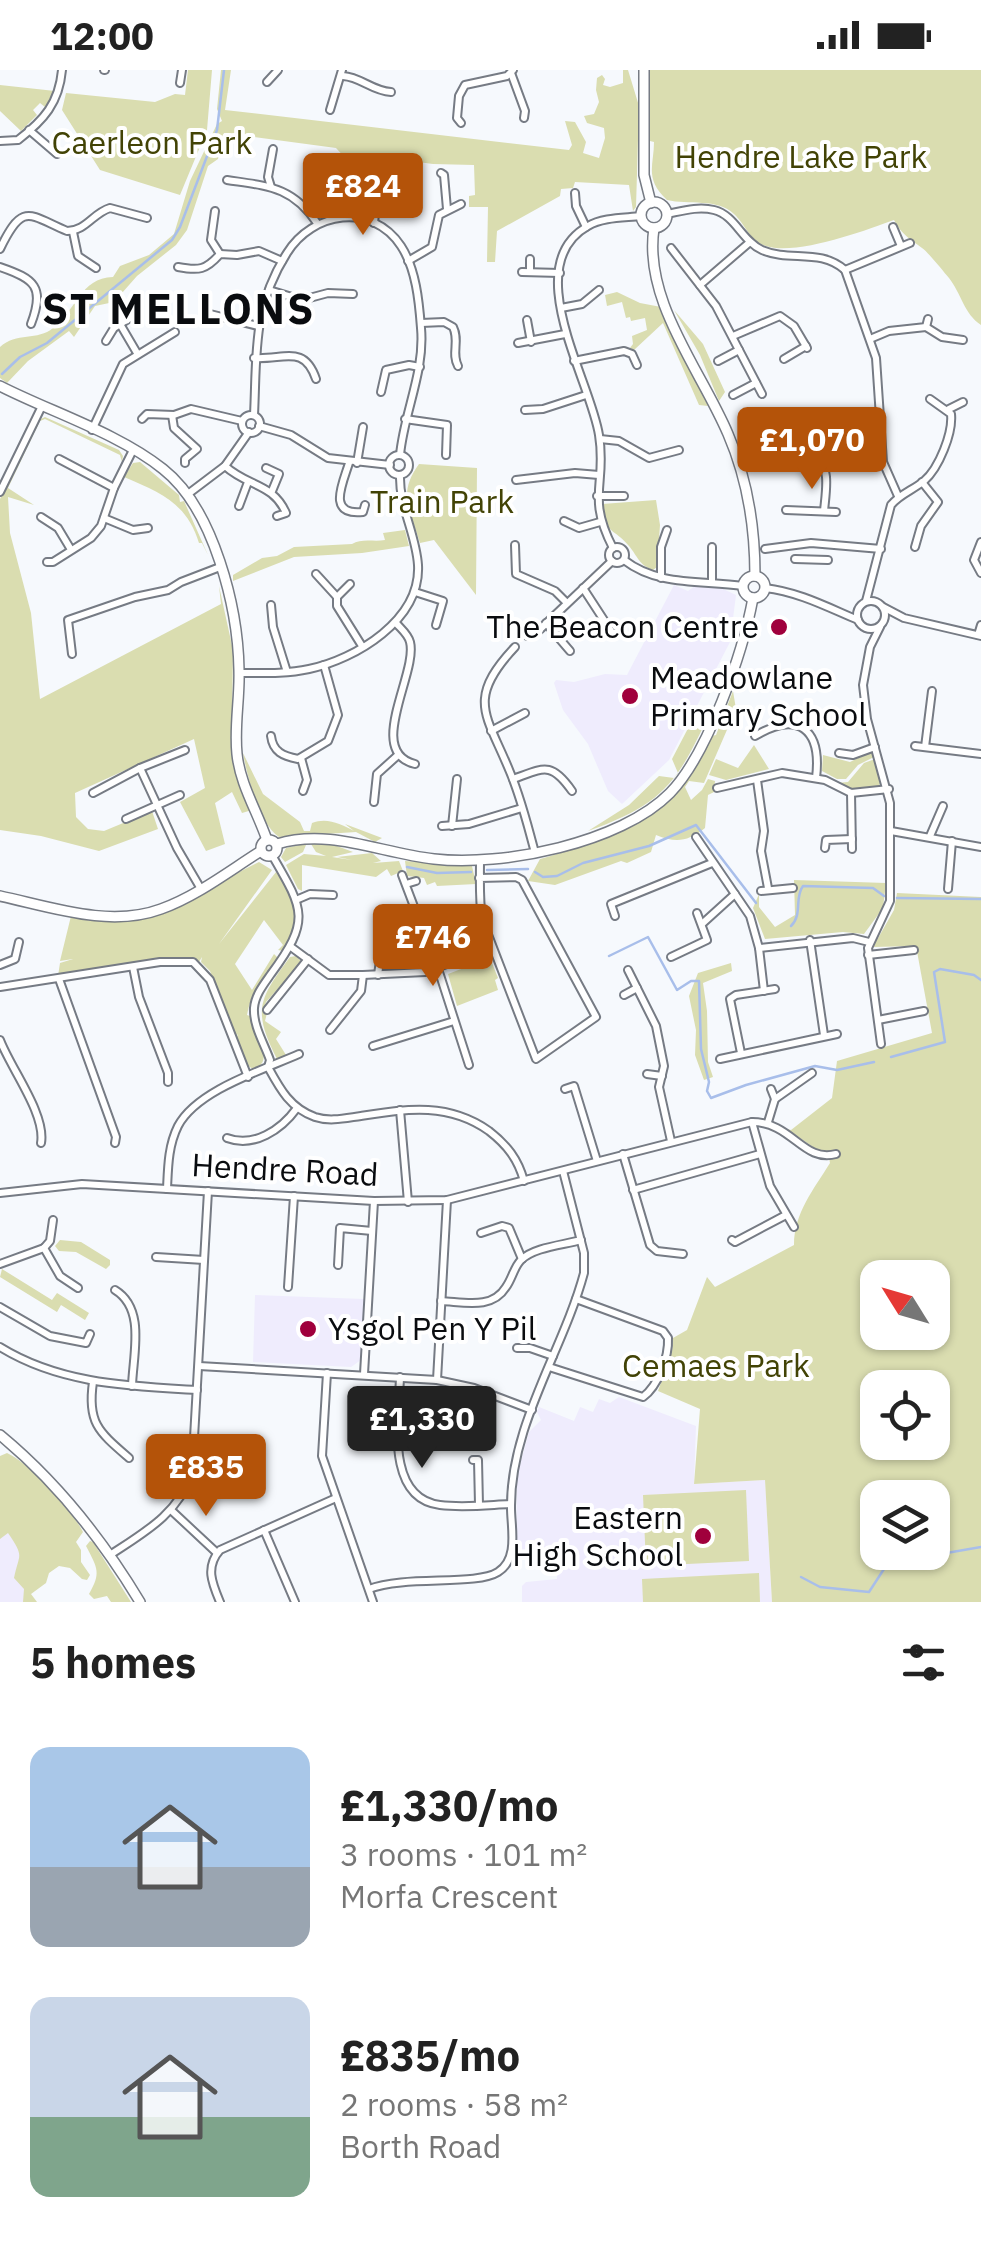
<!DOCTYPE html>
<meta charset="utf-8">
<style>
body{margin:0;font-family:"IBM Plex Sans",sans-serif;background:#f6f6f6;color:#222;height:100vh;display:flex;flex-direction:column;font-size:38px;white-space:nowrap}
*{box-sizing:border-box;margin:0}
p{font-size:32px;color:#767676}
.icon{flex:none;width:55px;height:55px;fill:none;stroke:currentColor;stroke-width:2;stroke-linecap:round;stroke-linejoin:round}
.map{position:relative;height:1532px;overflow:hidden}
.drawer{display:flex;flex-direction:column;background:#fff;flex:1}
.drawer>*{flex:none}
.needle{width:65px;rotate:307deg}
.buttons{position:absolute;left:860px;top:1190px;display:grid;gap:20px}
.buttons a{display:grid;place-items:center;width:90px;height:90px;border-radius:20px;background:#fff;box-shadow:0 2px 8px #0004;font-size:50px}
.price{position:absolute;translate:-50% -85px;padding:0 22px;border-radius:10px;background:#b45309;color:#fff;font-size:32px;line-height:65px;filter:drop-shadow(0 2px 5px #0008)}
.price::after{content:'';position:absolute;left:50%;top:60px;width:30px;height:22px;margin-left:-15px;background:inherit;clip-path:polygon(0 0,100% 0,50% 100%)}
.price.current{background:#222;color:#fff}
ul{padding:0;list-style:none}
li{display:flex;align-items:center;gap:30px;height:250px;padding:0 30px}
li span{display:grid;place-items:center;flex:none;width:280px;height:200px;border-radius:20px;color:#555}
li>.icon{margin-inline-start:auto}
span .icon{width:120px;height:120px;fill:#fffc;stroke-width:1}
li b{font-size:42px}
h2{display:flex;justify-content:space-between;align-items:center;height:120px;padding:0 30px;font-size:42px}
.status{display:flex;justify-content:space-between;align-items:center;height:70px;padding:0 50px;background:#fff;direction:ltr}
.status svg{height:28px;fill:currentColor}
.map>svg:first-child{display:block}
.education{fill:#efecfd}
.green{fill:#daddb0;fill-rule:evenodd}
.lines{fill:none;stroke-linecap:round;stroke-linejoin:round}
.stream{stroke:#a8beea;stroke-width:2.5}
.street-casing{stroke:#767b84;stroke-width:10}
.secondary-casing{stroke:#767b84;stroke-width:12}
.street{stroke:#fff;stroke-width:6}
.secondary{stroke:#fff;stroke-width:9}
.poi-dot{fill:#a0003c;stroke:#fff;stroke-width:4}
.labels{text-anchor:middle;stroke-width:8;stroke-linejoin:round;paint-order:stroke}
.park-label{font-size:32px;fill:#424305;stroke:#fff}
.poi-label{font-size:32px;fill:#0a0c0f;stroke:#fff;text-anchor:end}
.street-label{font-size:32px;fill:#0a0c0f;stroke:#fff}
.district-label{font-size:42px;font-weight:bold;letter-spacing:2.5px;fill:#0a0c0f;stroke:#fff}
</style>
<div class="status"><b>12:00</b><svg viewBox="0 0 49 12"><path d="M0 12V9h3v3zM5 12V6h3v6zM10 12V3h3v9zM15 12V0h3v12zM26 1h20v11H26zM47 4h2v5h-2z"/></svg></div>
<div class="map">
<svg width="981" height="1532" viewBox="0 0 981 1532">
<rect width="100%" height="100%" fill="#f6f9fd"/>
<g class="education">
<polygon points="674,515 688,521 695,516 721,518 736,525 730,572 669,690 622,734 608,721 588,674 563,640 554,613 556,610 574,612 605,604 627,605"/>
<polygon points="255,1225 364,1229 361,1290 351,1297 253,1292"/>
<polygon points="619,1327 696,1356 694,1414 765,1410 772,1532 522,1532 522,1516 526,1512 557,1509 555,1482 516,1483 517,1405 529,1362 541,1350 537,1342 539,1337 574,1351 580,1337 593,1342 599,1329 610,1333"/>
<polygon points="0,1456 5,1457 25,1480 25,1532 0,1532"/>
</g>
<g class="green">
<polygon points="188,0 212,0 207,60 180,125 100,100 62,40 66,23 155,32 175,24 185,25"/>
<path d="M221 0H231L225 40 569 80 572 75 565 51 575 52 586 72 583 83 599 88 605 68 604 58 587 53 584 46 594 44 599 32 596 20 597 8 602 5 605 9 603 15 610 17 623 13V0H628L639 36 636 137 633 141 629 115 575 112 573 118 561 119 560 126 497 161 495 192H487L488 137H469V126L475 125 474 95 433 94 357 84 348 91 336 78 224 63 218 89 208 96 187 160 176 175 137 206 114 232 95 236 74 267 69 261 28 291 7 313 0 308V277C16 262 38 271 53 258 76 241 80 208 113 207L120 196 149 185 174 164 190 111 217 54 222 51 217 39Z"/>
<path d="M648 0H981V255C964 244 961 223 949 208 943 201 928 182 922 178 910 169 902 165 894 150 864 161 796 186 766 176 749 171 746 155 734 144 718 128 688 135 667 130 644 109 654 95 654 72L650 71Z"/>
<polygon points="0,15 55,21 45,37 40,33 33,40 37,45 21,61 0,41"/>
<polygon points="617,222 640,233 661,237 708,336 699,335 663,253 634,280 630,278 633,274 632,266 647,260 645,248 631,251 630,247 626,248 622,232 607,236 605,225"/>
<polygon points="674,240 703,274 725,322 719,331 700,285"/>
<polygon points="45,347 119,380 123,386 122,392 120,385 45,349 40,351 8,418 34,435 8,427 10,463 31,543 40,629 221,534 219,516 233,580 232,652 252,740 242,743 232,722 215,733 225,774 206,781 180,732 205,718 194,669 75,723 76,747 88,759 104,761 152,741 158,759 99,781 41,766 0,760 0,429 39,350"/>
<path d="M140 392 179 425 180 432 184 431 208 485 202 473H199C187 434 162 423 124 407L133 393Z"/>
<path d="M419 394 477 398 476 525 434 470 420 473C410 440 397 424 419 394Z"/>
<path d="M656 430 660 455 657 497 653 500C639 495 638 487 629 476 612 456 607 467 602 434Z"/>
<path d="M405 460 409 476 362 483 294 487 233 511V505L262 488 277 486 294 477 352 474C361 468 374 472 385 470L383 463Z"/>
<path d="M733 621 736 639 704 713 689 711 685 717 691 730 702 720 708 709 715 711 714 722 708 725 705 758C687 772 676 773 656 765L651 782 627 793 621 791 555 815 528 811 540 789C609 770 685 744 708 667L716 665Z"/>
<path d="M705 638 710 642C678 712 664 734 588 761L629 735 659 706 674 708 678 703 672 689 695 645Z"/>
<polygon points="754,675 769,699 726,710 709,705 716,689 738,698"/>
<polygon points="872,681 874,687 858,695 846,709 837,709 822,701 823,685 850,692"/>
<path d="M243 683 263 724 300 752 304 761H310L312 753C327 747 341 754 354 761L345 754 382 768 375 772 356 762 279 767C260 755 247 706 243 683Z"/>
<polygon points="875,689 881,710 879,716 856,720 836,713 848,712 864,693"/>
<polygon points="312,772 329,773 353,782 332,787 352,790 337,787 372,783 381,791 373,793 399,791 403,801 391,806 387,799 376,807 302,795 302,821 298,819 286,795 304,784 326,786 316,782 311,774 306,775 303,782 285,792 281,787 286,778"/>
<polygon points="405,791 472,796 476,814 437,816 435,812 427,815 424,808 407,806"/>
<path d="M259 792 272 800 219 874 276 802C297 830 302 851 283 881L278 880 283 875 264 850 235 894 252 920 274 884 278 888C264 908 251 921 247 945L250 946C254 963 277 992 253 999L245 994 236 969 238 964 235 967 210 901 201 892 202 887 199 892 171 888 58 906 60 893 73 889 60 891 71 846C160 864 186 827 259 792Z"/>
<polygon points="794,810 886,813 883,838 864,864 843,862 765,869 753,838 759,824 759,837 775,857 795,845"/>
<path d="M897 823 981 827V1532H772L765 1410 694 1414 700 1339 658 1321 672 1282 673 1268 687 1260 707 1207 715 1217 794 1175C794 1143 814 1119 830 1093L829 1088 787 1059 791 1060 832 1028 837 991 932 963 916 876 873 877 894 840ZM878 1208H932V1262H878ZM878 1318H932V1372H878ZM878 1428H932V1482H878Z"/>
<polygon points="420,871 430,896 420,899 381,898 383,885"/>
<path d="M296 886 302 892 266 932 264 940 267 943 265 951 281 962 276 969 286 985 277 989C252 940 259 929 290 887Z"/>
<polygon points="490,888 498,908 495,910 498,920 457,936 448,904"/>
<polygon points="731,893 732,901 703,913 707,941 708,992 713,1007 704,1010 695,985 696,960 689,926 698,903"/>
<polygon points="60,1170 81,1172 110,1190 110,1195 106,1199 76,1182 59,1181 55,1176"/>
<polygon points="2,1199 52,1230 57,1223 89,1243 85,1250 61,1235 57,1242 0,1207"/>
<path d="M7 1383C28 1392 73 1441 83 1462L76 1472 81 1480V1492L90 1505 87 1510 82 1509 70 1498 59 1496 49 1503 46 1513 31 1524 37 1532H23L24 1519 14 1508C19 1483 25 1488 8 1463L0 1469V1386Z"/>
<polygon points="746,1420 749,1491 646,1496 643,1425"/>
<path d="M90 1471 93 1472 131 1532H111L107 1526 94 1529 89 1524C101 1503 98 1499 86 1476Z"/>
<polygon points="759,1503 760,1532 643,1532 642,1509"/>
</g>
<g class="lines">
<g class="stream">
<polyline points="2,304 20,287 47,273 172,170 180,157 217,60 224,0"/>
<polyline points="407,797 437,803 471,802"/>
<polyline points="487,800 528,799"/>
<polyline points="535,802 543,807 557,806 583,793 649,776 696,755 756,833"/>
<polyline points="897,828 981,829"/>
<path d="M791 856C803 844 794 828 803 816L873 818 884 826"/>
<polyline points="609,886 648,867 677,920 691,911 699,911 701,979 709,1012 707,1021 711,1028 746,1015 815,996 837,1000 874,992"/>
<polyline points="891,987 945,972 934,902 940,899 974,905 981,910"/>
<polyline points="801,1507 820,1517 869,1522 884,1499 895,1492 981,1477"/>
</g>
<defs>
<g id="street">
<polyline points="104,0 105,0"/>
<polyline points="511,3 525,41 524,48"/>
<path d="M343 6C361 7 372 21 391 22"/>
<polyline points="267,12 278,0"/>
<polyline points="180,13 182,0"/>
<polyline points="330,40 342,0"/>
<polyline points="461,53 457,48 459,26 465,15 507,6 513,0"/>
<polyline points="29,60 57,84"/>
<path d="M0 71 18 70C44 50 59 33 62 0"/>
<polyline points="441,103 444,105 447,139"/>
<path d="M227 110C267 116 292 116 317 153"/>
<polyline points="271,117 268,107 273,79"/>
<polyline points="575,123 576,136 586,157"/>
<polyline points="215,141 211,170 220,184"/>
<path d="M667 144C682 141 698 136 714 140 735 145 742 171 762 180 790 192 820 178 845 200"/>
<polyline points="374,153 378,116 375,113"/>
<polyline points="893,157 901,176"/>
<polyline points="73,162 78,186 96,198"/>
<polyline points="671,178 716,236 762,324"/>
<path d="M0 179C23 131 29 145 67 161 86 161 93 143 110 138L147 148"/>
<polyline points="408,191 432,177 439,145 461,134"/>
<path d="M0 197C35 209 45 217 31 254"/>
<path d="M178 197C199 201 206 200 220 184L237 185 259 181 282 191"/>
<polyline points="845,200 876,288 883,392 898,426"/>
<polyline points="845,200 910,173"/>
<polyline points="522,202 560,203"/>
<polyline points="530,202 530,189"/>
<polyline points="700,215 750,172"/>
<polyline points="269,220 302,230 328,223 353,224"/>
<polyline points="561,238 582,234 599,220"/>
<polyline points="206,248 210,244 258,256"/>
<polyline points="527,250 531,272"/>
<path d="M421 253 444 252 453 257C460 271 451 283 458 296"/>
<polyline points="120,254 137,283"/>
<polyline points="926,257 942,267 963,270"/>
<polyline points="733,266 780,246 794,256 807,278"/>
<polyline points="870,269 889,261 926,257 928,249"/>
<polyline points="106,271 114,258 139,242"/>
<polyline points="518,273 565,264"/>
<path d="M254 288C284 290 304 274 316 309"/>
<polyline points="784,289 806,276"/>
<polyline points="574,291 624,281 632,284 637,295"/>
<polyline points="718,291 739,280"/>
<polyline points="381,322 386,300 409,295 420,297"/>
<polyline points="733,325 756,313"/>
<polyline points="949,339 963,332"/>
<polyline points="525,340 543,339 586,325"/>
<polyline points="172,345 174,358 197,379 185,389 185,393"/>
<path d="M254 345C257 284 252 238 287 183 312 142 372 132 401 176 416 199 419 231 421 258 425 302 404 342 400 385"/>
<circle cx="251" cy="354" r="9"/>
<polyline points="142,349 147,344 174,345 191,339 242,351"/>
<polyline points="405,349 447,355 446,385"/>
<polyline points="259,356 291,365 328,388 390,395"/>
<polyline points="92,360 123,294 175,262"/>
<polyline points="600,369 619,371 649,388 679,380"/>
<polyline points="773,372 778,379 820,376"/>
<circle cx="399" cy="395" r="10"/>
<polyline points="59,389 114,418"/>
<path d="M349 393C343 413 326 446 363 442L365 435"/>
<polyline points="357,393 363,357"/>
<path d="M225 396C248 417 273 413 286 443L277 446"/>
<polyline points="266,398 279,404 272,421"/>
<polyline points="516,410 575,403 599,405"/>
<polyline points="0,422 42,336"/>
<polyline points="188,424 225,396 249,362"/>
<polyline points="597,426 624,426"/>
<polyline points="239,436 248,412"/>
<polyline points="786,440 836,442"/>
<path d="M824 441C825 430 827 418 826 407 823 384 812 367 834 352L880 358"/>
<polyline points="41,447 58,458 70,478"/>
<polyline points="104,448 133,460 148,458"/>
<polyline points="564,451 579,458 600,452"/>
<polyline points="981,472 974,490 981,503"/>
<polyline points="515,475 516,504 555,521 567,533"/>
<circle cx="617" cy="485" r="8"/>
<polyline points="915,477 921,456 938,432 922,412"/>
<path d="M613 478C586 426 607 414 599 365 591 311 518 195 588 156 603 147 625 148 641 146"/>
<polyline points="765,479 811,473 881,479"/>
<polyline points="795,489 828,490"/>
<path d="M624 490C659 517 702 510 743 516"/>
<polyline points="47,492 53,492 91,468 101,456 114,418 133,380"/>
<polyline points="316,504 337,527 337,536 362,576"/>
<polyline points="661,508 661,477 667,460"/>
<polyline points="712,513 712,477"/>
<polyline points="583,518 611,561"/>
<path d="M765 518C799 522 827 537 858 550"/>
<polyline points="415,522 443,531 436,555"/>
<polyline points="337,527 350,514"/>
<circle cx="871" cy="545" r="14"/>
<path d="M866 531 891 435C900 424 913 420 924 411 939 398 953 363 951 344L930 329"/>
<polyline points="271,535 273,557 287,602"/>
<polyline points="883,537 904,548 981,566"/>
<path d="M396 553C401 559 408 564 410 572 418 603 365 682 415 694"/>
<polyline points="546,553 570,581"/>
<polyline points="880,557 870,577 863,615 867,649 890,733 890,831 868,878 881,974"/>
<polyline points="978,565 981,555"/>
<polyline points="527,566 533,566 612,491"/>
<path d="M515 577C465 630 487 645 510 702 521 728 528 756 535 783"/>
<polyline points="72,584 68,550 135,527 168,520 181,512 220,497"/>
<path d="M239 603C263 603 286 604 309 599 356 589 421 550 418 495 416 464 399 437 400 405"/>
<polyline points="491,661 525,643"/>
<path d="M271 666C273 682 283 686 298 689L328 671 338 645 324 595"/>
<path d="M755 666C798 640 822 659 816 708"/>
<polyline points="915,676 981,684"/>
<polyline points="925,677 932,621"/>
<polyline points="839,683 853,685 875,677"/>
<polyline points="301,688 307,710 303,721"/>
<polyline points="140,698 177,778 201,819"/>
<path d="M513 709C544 698 551 691 572 721"/>
<polyline points="757,710 764,761 761,781 768,818"/>
<polyline points="717,718 782,703 825,710 851,723 889,719"/>
<polyline points="93,723 140,698 185,680"/>
<polyline points="851,723 852,779"/>
<polyline points="374,732 377,704 397,686"/>
<polyline points="126,749 180,725"/>
<polyline points="442,756 469,754 522,738"/>
<polyline points="452,756 457,709"/>
<polyline points="891,761 981,777"/>
<polyline points="930,766 943,736"/>
<polyline points="696,767 750,846 759,878 764,921"/>
<polyline points="825,778 826,770 852,769"/>
<path d="M272 785C304 840 311 850 271 904 264 914 255 925 254 938 253 956 264 973 270 990L268 997C280 1019 290 1038 315 1047 330 1052 346 1048 361 1046 407 1039 448 1032 489 1061 507 1075 518 1089 524 1111"/>
<polyline points="402,805 440,905 469,995"/>
<path d="M479 808 516 807 522 810 596 947 536 989 482 849C479 829 480 810 480 790"/>
<polyline points="406,814 416,811"/>
<polyline points="948,819 952,771"/>
<polyline points="761,821 793,818"/>
<polyline points="296,830 310,824 333,825"/>
<polyline points="615,846 611,834 712,793"/>
<polyline points="703,853 735,824"/>
<polyline points="810,870 824,965"/>
<polyline points="291,877 329,905 363,905 361,921 330,960"/>
<polyline points="759,878 853,868 869,872"/>
<polyline points="868,885 914,880"/>
<polyline points="671,887 707,870 697,843"/>
<polyline points="0,895 15,889 19,872"/>
<polyline points="133,897 139,927 168,1003 168,1012"/>
<polyline points="628,900 656,956 664,996 659,1017 671,1071"/>
<polyline points="363,905 425,902 492,877"/>
<polyline points="378,905 381,883 425,866"/>
<polyline points="59,909 116,1067 115,1073"/>
<polyline points="0,917 160,892 193,892 210,910 248,1007"/>
<polyline points="624,925 637,918"/>
<polyline points="267,940 308,889"/>
<polyline points="878,950 924,941"/>
<path d="M0 970C11 999 46 1044 41 1073"/>
<polyline points="373,976 454,951"/>
<polyline points="741,983 730,929 736,925 775,919"/>
<polyline points="720,989 837,964"/>
<polyline points="647,1004 662,1006"/>
<polyline points="565,1019 574,1016 597,1091"/>
<polyline points="775,1029 812,1003"/>
<polyline points="400,1040 408,1132"/>
<polyline points="752,1052 770,1116 794,1157"/>
<polyline points="768,1052 775,1029 771,1019"/>
<path d="M227 1068C254 1078 281 1060 297 1038"/>
<polyline points="623,1084 650,1175 657,1181 683,1184"/>
<path d="M167 1119C168 1098 168 1076 178 1056 197 1020 263 1000 299 984"/>
<polyline points="633,1120 760,1084"/>
<path d="M0 1123 82 1114 374 1131 447 1130 752 1052C792 1052 803 1093 836 1084"/>
<polyline points="481,1163 502,1156 509,1158 522,1189"/>
<polyline points="732,1170 735,1172 786,1145"/>
<polyline points="44,1178 60,1206 78,1218"/>
<polyline points="44,1178 50,1171 53,1150"/>
<polyline points="156,1187 204,1190"/>
<polyline points="0,1194 44,1178"/>
<polyline points="338,1195 340,1158 372,1161"/>
<polyline points="288,1217 294,1126"/>
<path d="M115 1220C146 1239 133 1284 132 1316"/>
<path d="M441 1231C464 1232 492 1240 506 1217 512 1209 514 1197 521 1190 534 1177 564 1175 581 1170"/>
<polyline points="0,1237 50,1266 86,1273 90,1264"/>
<path d="M0 1277C60 1314 128 1316 197 1320"/>
<polyline points="517,1278 530,1278 553,1286"/>
<polyline points="199,1296 437,1310 474,1318 532,1340"/>
<path d="M549 1297 643 1327C658 1316 669 1287 668 1268L663 1261 576 1229"/>
<polyline points="327,1303 322,1386 373,1532"/>
<polyline points="364,1304 374,1131"/>
<path d="M400 1307C399 1345 384 1428 440 1435 463 1438 488 1435 511 1434"/>
<polyline points="437,1310 447,1130"/>
<path d="M93 1312C87 1353 99 1362 129 1388"/>
<polyline points="473,1390 478,1390 479,1435"/>
<polyline points="172,1441 217,1483"/>
<polyline points="264,1460 295,1532"/>
<path d="M110 1485C145 1462 178 1444 192 1403L208 1121"/>
<path d="M369 1519C405 1505 476 1516 498 1502 519 1489 511 1458 511 1438 510 1355 563 1281 584 1203V1183L563 1101"/>
<path d="M220 1532C212 1513 205 1497 220 1480L336 1428"/>
</g>
<g id="secondary">
<polyline points="644,0 644,105 651,133"/>
<circle cx="654" cy="145" r="13"/>
<path d="M654 158C643 231 701 300 728 364 748 410 755 457 755 506"/>
<path d="M0 316C51 342 118 363 163 399 214 439 238 538 239 600 240 628 234 656 237 684 240 714 257 741 267 770"/>
<circle cx="754" cy="517" r="11"/>
<circle cx="269" cy="778" r="8"/>
<path d="M277 774C330 758 380 783 434 789 502 797 621 773 670 723 708 684 743 582 753 528"/>
<path d="M0 826C51 837 110 858 161 839 197 826 229 801 261 781"/>
<path d="M0 1365C57 1412 102 1469 140 1532"/>
</g>
</defs>
<use href="#street" class="street-casing"/>
<use href="#secondary" class="secondary-casing"/>
<use href="#street" class="street"/>
<use href="#secondary" class="secondary"/>
</g>
<g class="poi-dot">
<circle cx="779" cy="557" r="10"/>
<circle cx="630" cy="626" r="10"/>
<circle cx="308" cy="1259" r="10"/>
<circle cx="703" cy="1466" r="10"/>
</g>
<g class="labels">
<g class="park-label">
<text x="152" y="84">Caerleon Park</text>
<text x="801" y="98">Hendre Lake Park</text>
<text x="442" y="443">Train Park</text>
<text x="716" y="1307">Cemaes Park</text>
</g>
<g class="poi-label">
<text x="759" y="568">The Beacon Centre</text>
<text x="650" y="619" text-anchor="start">Meadowlane<tspan x="650" dy="37">Primary School</tspan></text>
<text x="328" y="1270" text-anchor="start">Ysgol Pen Y Pil</text>
<text x="683" y="1459">Eastern<tspan x="683" dy="37">High School</tspan></text>
</g>
<g class="street-label">
<text transform="translate(285 1100) rotate(3)" y="11">Hendre Road</text>
</g>
<g class="district-label">
<text x="179" y="254">ST MELLONS</text>
</g>
</g>
</svg>
<div class="buttons">
<a><svg class="needle" viewBox="-14 -14 28 28"><path d="M0-13l5 13h-10z" fill="#e53935"/><path d="M0 13l5-13h-10z" fill="#767676"/></svg></a>
<a><svg class="icon" aria-label="locate" viewBox="0 0 24 24"><circle cx="12" cy="12" r="6"/><path d="M12 2v4M12 18v4M2 12h4M18 12h4"/></svg></a>
<a><svg class="icon" aria-label="layers" viewBox="0 0 24 24"><path d="M12 4l9 5-9 5-9-5zM3 14l9 5 9-5"/></svg></a>
</div>
<b class="price" style="left:363px;top:168px">£824</b>
<b class="price" style="left:812px;top:422px">£1,070</b>
<b class="price" style="left:433px;top:919px">£746</b>
<b class="price current" style="left:422px;top:1401px">£1,330</b>
<b class="price" style="left:206px;top:1449px">£835</b>
</div>
<section class="drawer">
<h2>5 homes<svg class="icon" aria-label="filters" viewBox="0 0 24 24"><path d="M4 7h16M4 17h16"/><circle cx="9" cy="7" r="2"/><circle cx="15" cy="17" r="2"/></svg></h2>
<ul>
<li><span style="background:linear-gradient(#a9c7e8 60%,#9aa5b1 0)"><svg class="icon" aria-label="home" viewBox="0 0 24 24"><path d="M3 11l9-7 9 7M6 9v11h12V9"/></svg></span><div><b>£1,330/mo</b><p>3 rooms · 101 m²</p><p>Morfa Crescent</p></div></li>
<li><span style="background:linear-gradient(#c9d6e8 60%,#7fa58c 0)"><svg class="icon" aria-label="home" viewBox="0 0 24 24"><path d="M3 11l9-7 9 7M6 9v11h12V9"/></svg></span><div><b>£835/mo</b><p>2 rooms · 58 m²</p><p>Borth Road</p></div></li>
</ul>
</section>
